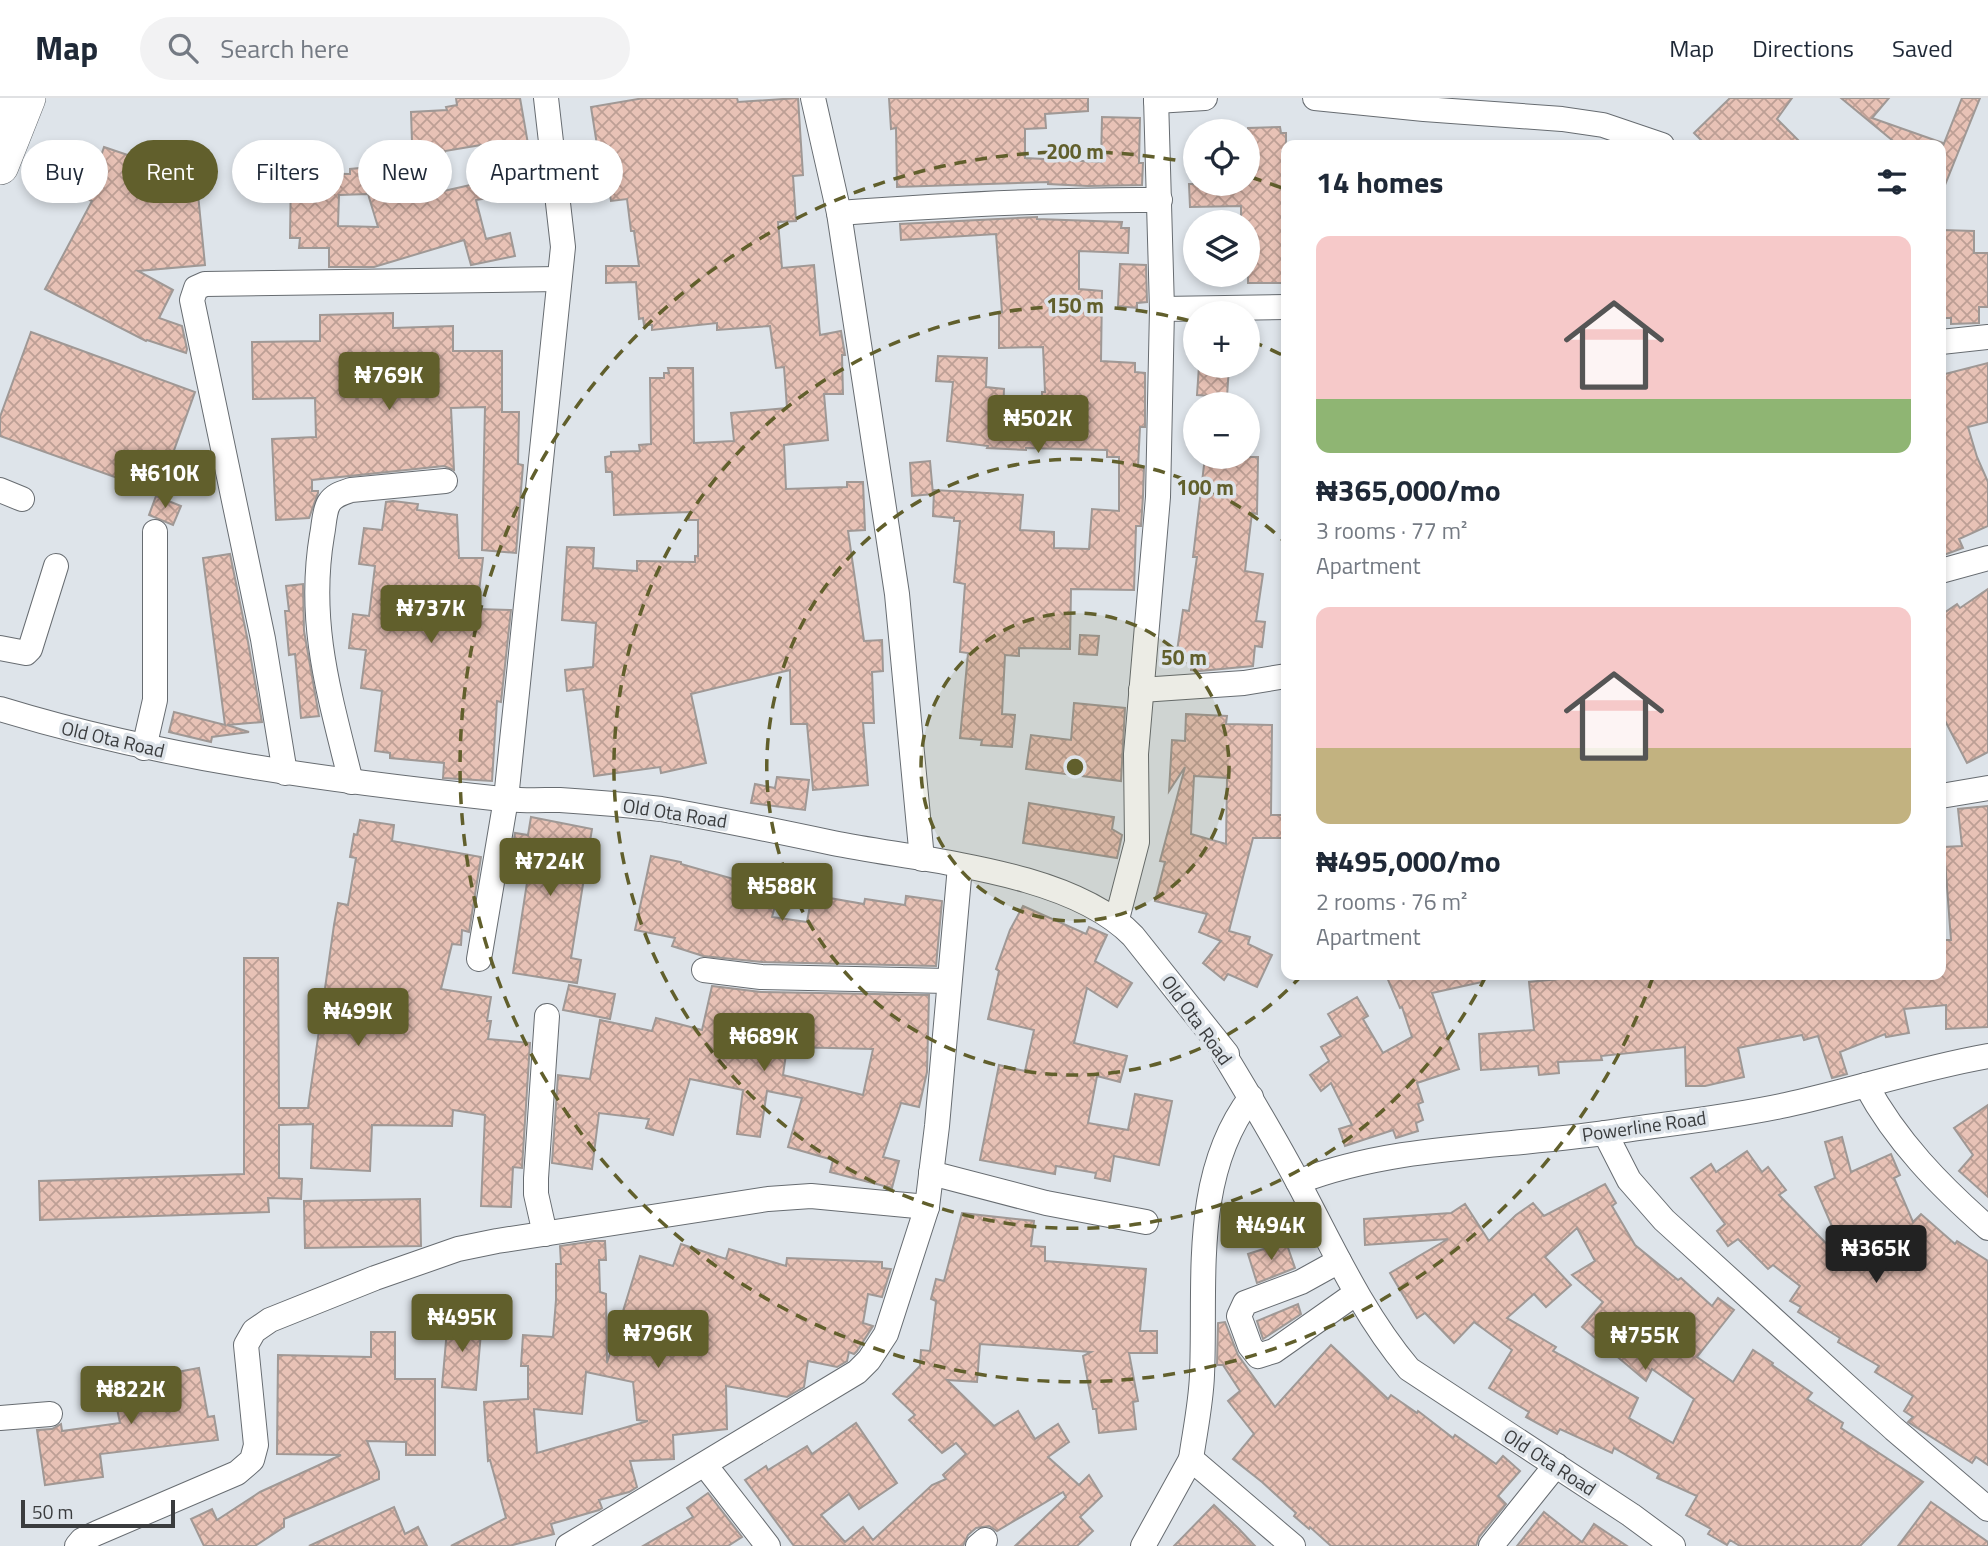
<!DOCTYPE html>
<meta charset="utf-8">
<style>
body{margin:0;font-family:"Titillium Web",sans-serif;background:#f2f2f3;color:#1f2937;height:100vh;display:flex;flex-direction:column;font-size:26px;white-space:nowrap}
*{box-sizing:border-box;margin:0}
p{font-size:23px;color:#747a83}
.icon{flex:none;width:38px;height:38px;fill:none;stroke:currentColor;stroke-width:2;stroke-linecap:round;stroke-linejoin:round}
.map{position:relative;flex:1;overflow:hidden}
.details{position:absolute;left:1281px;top:42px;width:665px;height:840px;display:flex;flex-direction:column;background:#fff;border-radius:14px;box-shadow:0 4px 10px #0003}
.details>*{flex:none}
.banner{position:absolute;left:21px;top:42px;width:665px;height:63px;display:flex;gap:14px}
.controls{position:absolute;left:1183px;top:21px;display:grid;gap:14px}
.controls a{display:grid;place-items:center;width:77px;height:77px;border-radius:50%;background:#fff;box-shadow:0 4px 10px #0003;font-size:35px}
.scale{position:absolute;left:21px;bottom:18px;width:154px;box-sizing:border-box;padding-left:7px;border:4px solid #3a3c3e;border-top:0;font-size:19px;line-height:24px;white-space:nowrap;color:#3a3c3e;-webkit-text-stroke:5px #dee4ea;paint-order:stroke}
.price{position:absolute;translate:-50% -60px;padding:0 16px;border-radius:7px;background:#615f2c;color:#fff;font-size:23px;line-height:46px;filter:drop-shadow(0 2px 4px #0008)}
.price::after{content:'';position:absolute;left:50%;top:42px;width:21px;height:16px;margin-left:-10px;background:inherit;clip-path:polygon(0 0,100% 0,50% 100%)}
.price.active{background:#222;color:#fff}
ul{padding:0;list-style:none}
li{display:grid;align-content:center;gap:14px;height:371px;padding:0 35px}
li span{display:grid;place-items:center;height:217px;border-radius:14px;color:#555}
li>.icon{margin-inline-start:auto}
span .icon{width:126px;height:126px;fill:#fffc;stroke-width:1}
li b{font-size:30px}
h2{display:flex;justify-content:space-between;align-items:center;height:84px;padding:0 35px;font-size:30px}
.chip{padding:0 24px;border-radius:32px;background:#fff;box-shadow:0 4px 10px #0003;font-size:24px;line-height:63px}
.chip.active{background:#615f2c;color:#fff}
header{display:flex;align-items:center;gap:42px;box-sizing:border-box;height:98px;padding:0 35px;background:#fff;border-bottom:2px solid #e0e1e3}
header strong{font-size:33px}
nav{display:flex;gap:38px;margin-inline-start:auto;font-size:24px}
.search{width:490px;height:63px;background:#f2f2f3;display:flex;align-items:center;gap:18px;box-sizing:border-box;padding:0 24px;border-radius:38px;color:#747a83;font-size:26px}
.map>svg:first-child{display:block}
.building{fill:url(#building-cross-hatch);stroke:#9f9895;stroke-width:2;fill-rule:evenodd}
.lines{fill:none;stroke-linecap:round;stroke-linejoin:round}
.minor-casing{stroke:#676c71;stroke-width:26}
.highway-casing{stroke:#676c71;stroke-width:38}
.minor{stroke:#fff;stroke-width:24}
.highway{stroke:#fff;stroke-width:37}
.ring{fill:none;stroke:#615f2c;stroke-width:3.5;stroke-dasharray:12 9}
.labels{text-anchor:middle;stroke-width:7;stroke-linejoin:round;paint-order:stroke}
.street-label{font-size:19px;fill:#3a3c3e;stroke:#dee4ea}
.centre{fill:#615f2c;stroke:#dee4ea;stroke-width:3.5}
.ring-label{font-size:21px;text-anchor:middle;font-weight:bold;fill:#615f2c;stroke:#dee4ea;stroke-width:7;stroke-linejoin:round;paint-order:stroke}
</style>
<header>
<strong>Map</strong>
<div class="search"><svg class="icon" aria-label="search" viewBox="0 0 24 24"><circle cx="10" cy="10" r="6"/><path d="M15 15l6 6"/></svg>Search here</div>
<nav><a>Map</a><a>Directions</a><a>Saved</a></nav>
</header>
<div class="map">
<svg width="1988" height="1448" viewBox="0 0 1988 1448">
<defs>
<pattern id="building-cross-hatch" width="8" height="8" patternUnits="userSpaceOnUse" patternTransform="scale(1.75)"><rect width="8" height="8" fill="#e8c2b6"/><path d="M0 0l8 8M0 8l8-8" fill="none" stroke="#bd9f95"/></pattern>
</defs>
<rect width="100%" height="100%" fill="#dee4ea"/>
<g class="building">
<path d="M456 0H520L528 46 531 45 541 91 476 102 486 141 510 135 515 158 471 167 464 142 374 169H329V150H299L300 140H290L291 75 350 76V71L403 66 402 46 412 45 411 14 447 12 446 9 457 7ZM481 47 488 83 435 95 430 60 445 59V53ZM368 96 378 129 338 128 339 97Z"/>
<polygon points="644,0 737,0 738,4 798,0 803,77 793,78 796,123 778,124 782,170 814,167 820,237 841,233 845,257 842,257 843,296 824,296 828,342 784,347 786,391 847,389 847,384 863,384 865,432 848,433 864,543 882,542 883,573 872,574 874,625 863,625 868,687 813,692 807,626 791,626 790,572 691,596 706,665 661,675 660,669 594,678 583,591 567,593 565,572 593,569 596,525 562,522 567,449 594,450 593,470 637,473 637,463 695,464 695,458 698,458 698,422 689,422 689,414 614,417 612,374 606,374 605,359 611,358 611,354 640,353 639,347 651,346 650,280 664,280 664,275 669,275 668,270 693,270 694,345 734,343 731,315 787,310 784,269 776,270 770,228 717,232 717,225 652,232 652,227 644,227 643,220 639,221 636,184 606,185 606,168 639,168 634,133 631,133 627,101 611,103 602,47 597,47 591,9"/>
<polygon points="889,0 1088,0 1088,13 1045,16 1046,30 1025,31 1025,60 1101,64 1102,19 1140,20 1139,65 1143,65 1142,87 1088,88 1048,86 1048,84 897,89 896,30 891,31"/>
<polygon points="1730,0 1792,0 1777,21 1803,47 1706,47 1694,35"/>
<polygon points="1841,0 1889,0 1872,20 1943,45 1943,47 1898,47"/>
<polygon points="1962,0 1980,0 1941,97 1941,53"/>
<polygon points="1280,29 1281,35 1286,35 1286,55 1282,54 1286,122 1286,185 1248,185 1248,124 1241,124 1241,108 1190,109 1189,86 1248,86 1248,30"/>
<polygon points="104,49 163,69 195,66 205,167 138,173 173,192 159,220 182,228 187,251 186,255 147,242 146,243 45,191 92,103 84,100 93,73 96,73"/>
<polygon points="1037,119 1037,121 1122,124 1121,130 1129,130 1128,155 1079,153 1079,191 1102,193 1101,263 1135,265 1135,274 1145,275 1145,329 1140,329 1138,369 1144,369 1143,398 1141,428 1136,428 1134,492 1071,491 1070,551 1019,550 1019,558 1005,557 1002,616 1015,617 1012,649 981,647 982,642 960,640 968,555 960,554 965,486 954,484 960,423 954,423 954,420 933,418 934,392 1023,397 1020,432 1054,434 1054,450 1089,451 1092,411 1119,413 1119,359 1107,359 1107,352 1026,350 1026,352 987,350 988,348 947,343 953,284 936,283 938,258 987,260 986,289 1004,291 1003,316 1042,318 1042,294 1045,294 1043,249 999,250 999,214 1002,214 996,136 901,142 900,126"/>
<polygon points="1941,132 1974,133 1974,155 1988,155 1988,209 1979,209 1979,225 1951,226 1951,220 1941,220"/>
<polygon points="1120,166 1146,167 1147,204 1137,205 1137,210 1118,208"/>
<polygon points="393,215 393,230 453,228 453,253 502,253 502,314 519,314 518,366 523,367 516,455 482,452 485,309 451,310 454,372 444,368 312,382 312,393 318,393 318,395 309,420 276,422 272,341 316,339 315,300 253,301 252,244 320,243 320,217"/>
<polygon points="31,234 195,294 160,391 151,392 0,338 0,319"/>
<polygon points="1988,265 1988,324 1968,329 1977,359 1988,384 1988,428 1959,441 1963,450 1941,458 1941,277"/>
<polygon points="1199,268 1229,268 1227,299 1197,297"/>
<polygon points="209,355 214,380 204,382 199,357"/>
<polygon points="1205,359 1258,359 1257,416 1252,415 1245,473 1263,476 1256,523 1265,524 1262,549 1255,548 1253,568 1200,573 1191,572 1192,561 1176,560 1183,512 1189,513 1197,459 1193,459"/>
<polygon points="930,363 933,396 912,398 910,365"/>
<polygon points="156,398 181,408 173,427 149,417"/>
<polygon points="393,403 418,406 417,412 457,417 459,460 483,460 477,511 511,512 501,604 497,603 492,683 443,680 444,665 390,660 390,655 375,653 382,593 361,590 366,552 349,550 353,516 369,518 375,468 359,466 364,430 382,432 386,404"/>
<polygon points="230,456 248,544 262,624 227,627 249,634 212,639 211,644 169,634 174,614 225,627 203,460"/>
<polygon points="303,486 304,533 319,618 301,620 295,556 289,557 285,513 289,513 286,488"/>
<polygon points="1988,491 1988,654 1967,665 1941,615 1941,517 1957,506 1960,510"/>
<polygon points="1080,537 1099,538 1097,557 1079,556"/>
<polygon points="1074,605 1125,610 1121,683 1026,671 1031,637 1071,642"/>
<path d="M1186 616 1227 618 1226 626 1272 627 1271 717H1285V740H1253L1229 833 1250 839 1248 846 1272 857 1257 889 1228 876 1224 882 1203 865 1221 843 1199 834 1207 816 1155 803 1165 764 1160 763 1185 669 1169 693 1172 642 1185 643ZM1194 678 1227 680 1226 746 1191 736Z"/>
<polygon points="777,679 809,682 805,712 751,705 755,686 775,690"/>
<polygon points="1029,705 1114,719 1112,731 1122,737 1117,760 1023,745"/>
<polygon points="1988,708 1988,929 1946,931 1946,907 1904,911 1909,935 1886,939 1885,936 1840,954 1847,976 1832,980 1818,938 1804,942 1802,937 1738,950 1744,979 1705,988 1686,988 1685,949 1601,958 1602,962 1558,964 1559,975 1539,977 1538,968 1481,972 1479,936 1534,932 1529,884 1569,880 1569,877 1941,877 1941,842 1951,842 1944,749 1962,748 1958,711"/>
<polygon points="531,719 592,731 571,860 581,862 577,885 513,875 529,772 510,769 515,735 528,737"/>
<polygon points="360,722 394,727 392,743 481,759 469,834 462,832 461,847 452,846 441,891 491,899 487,923 491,923 488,941 530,945 522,1070 513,1069 511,1109 481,1108 485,1017 453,1012 452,1028 372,1027 370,1073 311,1070 313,1026 279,1027 279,1080 302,1081 301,1101 268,1100 269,1114 40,1122 39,1083 244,1076 244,860 278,860 279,1010 308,1010 334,827 338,805 348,807 356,760 350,759 354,736 357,737"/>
<polygon points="651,758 681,764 681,766 779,794 772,819 807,824 812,797 864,806 865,801 905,807 906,798 942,803 936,868 762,864 703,858 672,848 675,840 635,832"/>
<polygon points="1023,808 1086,836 1089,829 1107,837 1095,863 1132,885 1117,909 1087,890 1074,945 1127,958 1120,984 1097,978 1088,1025 1128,1032 1135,996 1172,1003 1159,1067 1114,1058 1110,1083 1095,1080 1096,1075 1056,1068 1055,1076 980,1062 999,967 1025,973 1034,932 988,921 999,873 996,871 1010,832"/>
<polygon points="1386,877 1481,877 1482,884 1432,895 1459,971 1417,985 1423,1004 1418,1006 1423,1022 1416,1025 1418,1033 1396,1040 1393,1032 1345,1048 1339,1031 1352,1027 1331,985 1321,993 1310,977 1329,963 1321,949 1341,938 1328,916 1357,899 1368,918 1363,921 1383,955 1412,939 1402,909 1400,910"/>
<polygon points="569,887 615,896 610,921 563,912"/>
<path d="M712 888 761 894 929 897 927 974 919 1009 901 1005 883 1059 899 1063 892 1090 830 1074 833 1062 788 1049 802 1000 767 993 760 1039 737 1036 743 992 690 981 673 1037 646 1030 649 1021 599 1015 592 1071 552 1065 558 977 590 981 600 922 652 933 656 920 702 932ZM787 949 873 951 863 997 783 977Z"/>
<polygon points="1988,1007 1988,1099 1959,1073 1973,1057 1954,1030"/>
<polygon points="1842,1039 1851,1074 1891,1056 1900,1077 1894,1080 1913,1124 1921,1116 1955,1146 1957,1143 1988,1163 1988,1367 1976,1359 1972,1365 1908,1324 1913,1319 1904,1313 1913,1298 1875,1274 1879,1268 1838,1244 1840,1240 1798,1214 1801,1209 1790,1203 1800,1188 1773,1167 1768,1171 1738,1141 1728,1148 1717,1133 1725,1126 1691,1080 1711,1066 1716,1074 1747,1053 1762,1074 1768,1069 1786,1092 1779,1097 1850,1170 1815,1089 1835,1080 1825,1044"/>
<path d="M1605 1086 1616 1105 1612 1108 1635 1147 1678 1182 1681 1180 1712 1208 1718 1200 1734 1212 1697 1259 1733 1284 1753 1252 1773 1265 1772 1267 1812 1295 1807 1301 1843 1325 1841 1330 1923 1384 1860 1448H1740L1730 1442 1727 1447 1708 1436 1711 1431 1686 1417 1697 1398 1657 1380 1659 1376 1614 1350 1612 1355 1560 1331 1557 1336 1526 1319 1529 1314 1489 1290 1512 1252 1474 1224 1454 1245 1425 1215 1417 1220 1390 1175 1448 1141 1365 1147 1364 1121 1451 1115 1465 1106 1489 1143 1516 1117 1533 1105 1544 1118ZM1577 1130 1595 1163 1572 1177 1603 1204 1582 1229 1646 1283 1652 1271 1694 1301 1673 1345 1629 1320 1638 1300 1553 1253 1556 1249 1507 1220 1534 1196 1546 1209 1571 1187 1545 1159Z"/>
<polygon points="420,1101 421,1148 305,1150 304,1103"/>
<polygon points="962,1115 1034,1123 1031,1148 1045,1149 1045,1163 1146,1171 1140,1233 1157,1233 1157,1255 1129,1255 1138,1303 1133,1304 1136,1331 1099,1335 1096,1311 1093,1311 1083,1258 1091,1254 980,1246 977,1284 947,1282 994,1328 1018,1313 1035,1341 1058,1326 1069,1344 1048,1359 1079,1387 1089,1377 1102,1398 1080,1419 1093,1433 1077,1448 1015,1448 1066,1399 1063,1394 997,1433 989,1428 976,1430 968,1437 963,1448 794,1448 745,1382 766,1368 768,1372 807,1348 812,1356 856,1325 897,1385 859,1411 849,1396 821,1417 845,1444 863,1429 873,1442 932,1387 946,1381 943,1377 966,1356 956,1345 942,1355 909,1322 915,1317 893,1296 920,1268 921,1252 930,1253 936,1203 931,1201 936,1181 944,1183"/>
<path d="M594 1143H605L606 1162H599L600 1194 606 1196 607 1265 640 1158 673 1168 681 1146 726 1161 729 1151 786 1168 787 1160 882 1164V1170L891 1171 882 1199 868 1196 863 1225 873 1228 857 1253 854 1256 849 1254 847 1263 837 1269 808 1263 804 1289 787 1299 726 1288 727 1331 673 1337 674 1361 630 1363 637 1389 629 1394 599 1402 602 1410 599 1412 551 1426 554 1436 509 1448H451L506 1420 490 1362 488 1363 484 1304 528 1301V1268H521L523 1237 553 1239 556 1202V1166H561L560 1148ZM586 1274 633 1284 637 1322 648 1323 537 1355 534 1311 582 1316Z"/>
<polygon points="1286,1144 1295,1170 1257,1185 1248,1156"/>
<polygon points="1298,1206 1301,1216 1263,1241 1257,1223"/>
<polygon points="448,1220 482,1223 476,1292 442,1289"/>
<polygon points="1225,1224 1238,1257 1275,1309 1331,1247 1388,1301 1391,1297 1417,1315 1418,1313 1453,1340 1455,1337 1496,1366 1503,1358 1520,1373 1498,1398 1506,1406 1479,1439 1476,1448 1331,1448 1310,1429 1309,1431 1294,1418 1296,1415 1262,1384 1233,1361 1254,1336 1228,1303 1240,1293 1223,1267 1217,1267 1218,1225"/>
<polygon points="371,1234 395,1234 395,1281 435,1281 435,1357 406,1357 406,1344 367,1343 379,1374 379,1381 284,1421 284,1429 255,1448 204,1448 191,1421 212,1411 217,1422 260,1394 341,1357 277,1356 278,1257 371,1259"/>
<polygon points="199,1270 208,1319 214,1318 218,1342 100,1356 103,1379 45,1387 37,1332 52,1331 61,1326 62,1333 120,1325 112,1286"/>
<polygon points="708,1395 742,1439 728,1448 643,1448 693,1419 687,1410"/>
<polygon points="1931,1404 1988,1444 1988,1448 1898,1448"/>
<polygon points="1214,1407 1239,1431 1255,1448 1174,1448"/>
<polygon points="394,1409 405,1436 418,1429 427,1448 309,1448"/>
<polygon points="1544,1414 1582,1444 1594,1426 1627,1448 1517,1448"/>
</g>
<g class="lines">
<defs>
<g id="minor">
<polyline points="813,0 839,115 897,496 922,761"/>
<polyline points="1315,0 1424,11 1562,21 1603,27 1662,47"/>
<polyline points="1156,3 1205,0"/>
<polyline points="0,13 5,0"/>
<path d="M839 115C946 107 1052 101 1160 102"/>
<polyline points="1162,211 1286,209"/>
<polyline points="1941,244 1988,239"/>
<polyline points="0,392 22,401"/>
<polyline points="1941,473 1988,460"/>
<polyline points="0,550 26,555 30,551 56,468"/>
<polyline points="1141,592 1244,585 1286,578"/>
<path d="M0 611C163 661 332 683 502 701 521 703 541 702 560 702 594 704 627 707 661 711 718 721 776 733 833 745 921 763 1069 772 1133 838L1227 956H1224C1250 999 1276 1042 1299 1086 1333 1150 1362 1215 1409 1271L1631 1417 1673 1448"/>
<polyline points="144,650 155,602 155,434"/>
<polyline points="285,675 263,541 192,202 196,190 205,186 559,181"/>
<path d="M351 684C330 598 307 526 322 437 324 428 324 413 329 405 334 397 342 395 351 392L445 383"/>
<polyline points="1941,698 1988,690"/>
<polyline points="1117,821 1137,744 1136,656 1158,399 1162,211 1156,0"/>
<polyline points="479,861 506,701 563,149 546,0"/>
<polyline points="704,872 761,879 948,883"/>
<path d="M1866 987C1896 1043 1940 1088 1988 1130"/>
<polyline points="1605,1035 1629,1082 1664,1122 1894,1331 1988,1411"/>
<polyline points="931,1075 1046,1105 1146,1124"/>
<path d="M1298 1084C1399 1045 1511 1050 1618 1033 1674 1025 1731 1019 1786 1007 1854 992 1920 970 1988 958"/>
<polyline points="545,1136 536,1096 536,1080 547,918"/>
<polyline points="1339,1163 1301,1184 1245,1205 1239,1218 1250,1248 1258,1258 1274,1253 1355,1196"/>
<polyline points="0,1320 50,1316"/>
<path d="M1191 1361C1195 1333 1201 1305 1202 1277 1206 1183 1191 1078 1251 999"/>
<polyline points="705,1367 768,1448"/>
<polyline points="77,1448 82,1442 97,1435 237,1375 252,1362 256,1347 246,1247 254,1233 270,1222 375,1180 458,1151 497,1143 768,1101 811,1098 927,1109"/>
<polyline points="568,1448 857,1274 869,1262 886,1236 927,1109 937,1028 960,768"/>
<polyline points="978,1448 985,1442"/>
<polyline points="1143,1448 1191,1361 1293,1448"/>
<polyline points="1491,1448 1556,1367"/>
</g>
<polyline id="highway" points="0,68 27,0"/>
</defs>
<use href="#minor" class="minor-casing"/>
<use href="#highway" class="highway-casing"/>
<use href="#minor" class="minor"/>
<use href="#highway" class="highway"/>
</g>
<circle cx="1075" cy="669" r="154" fill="#615f2c" fill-opacity=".12"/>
<g class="ring">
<circle cx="1075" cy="669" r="154"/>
<path d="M1302 877A308 308 0 1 1 1285 444"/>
<path d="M1486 878A461 461 0 1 1 1194 224M1251 243A461 461 0 0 1 1284 258"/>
<path d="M1653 879A615 615 0 1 1 1192 65M1250 79A615 615 0 0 1 1285 91"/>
</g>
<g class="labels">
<g class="street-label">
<text transform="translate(113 641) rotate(13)" y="7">Old Ota Road</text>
<text transform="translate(675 715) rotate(9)" y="7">Old Ota Road</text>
<text transform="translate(1197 922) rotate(54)" y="7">Old Ota Road</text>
<text transform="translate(1644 1028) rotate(-8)" y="7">Powerline Road</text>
<text transform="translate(1550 1364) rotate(33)" y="7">Old Ota Road</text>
</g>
</g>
<circle cx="1075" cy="669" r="10" class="centre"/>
<g class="ring-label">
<text x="1075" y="61">200 m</text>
<text x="1075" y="215">150 m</text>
<text x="1205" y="397">100 m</text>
<text x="1184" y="567">50 m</text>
</g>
</svg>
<div class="controls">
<a><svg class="icon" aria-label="locate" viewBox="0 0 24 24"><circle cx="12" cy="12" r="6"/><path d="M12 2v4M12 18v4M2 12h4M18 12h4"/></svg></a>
<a><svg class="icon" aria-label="layers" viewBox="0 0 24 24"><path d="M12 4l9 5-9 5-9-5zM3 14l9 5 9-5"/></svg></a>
<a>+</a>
<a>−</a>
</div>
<div class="scale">50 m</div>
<b class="price" style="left:389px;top:314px">₦769K</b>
<b class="price" style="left:1038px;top:357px">₦502K</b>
<b class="price" style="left:165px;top:412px">₦610K</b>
<b class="price" style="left:431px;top:547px">₦737K</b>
<b class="price" style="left:550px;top:800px">₦724K</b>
<b class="price" style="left:782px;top:825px">₦588K</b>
<b class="price" style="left:358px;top:950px">₦499K</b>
<b class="price" style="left:764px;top:975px">₦689K</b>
<b class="price" style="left:1271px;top:1164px">₦494K</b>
<b class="price active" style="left:1876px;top:1187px">₦365K</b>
<b class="price" style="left:462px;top:1256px">₦495K</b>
<b class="price" style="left:658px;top:1272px">₦796K</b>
<b class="price" style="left:1645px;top:1274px">₦755K</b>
<b class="price" style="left:131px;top:1328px">₦822K</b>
<div class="banner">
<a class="chip">Buy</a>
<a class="chip active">Rent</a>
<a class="chip">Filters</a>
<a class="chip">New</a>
<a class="chip">Apartment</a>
</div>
<section class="details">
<h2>14 homes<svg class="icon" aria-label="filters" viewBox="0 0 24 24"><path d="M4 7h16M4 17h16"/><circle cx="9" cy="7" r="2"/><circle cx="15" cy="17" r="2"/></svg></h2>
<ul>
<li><span style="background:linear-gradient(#f6c9c9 75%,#8fb573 0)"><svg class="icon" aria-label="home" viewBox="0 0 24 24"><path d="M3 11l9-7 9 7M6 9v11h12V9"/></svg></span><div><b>₦365,000/mo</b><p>3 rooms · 77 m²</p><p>Apartment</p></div></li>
<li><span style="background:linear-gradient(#f6c9c9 65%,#c2b280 0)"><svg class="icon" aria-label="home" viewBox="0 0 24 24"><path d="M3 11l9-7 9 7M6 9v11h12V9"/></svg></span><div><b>₦495,000/mo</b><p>2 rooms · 76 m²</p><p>Apartment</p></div></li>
</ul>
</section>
</div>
